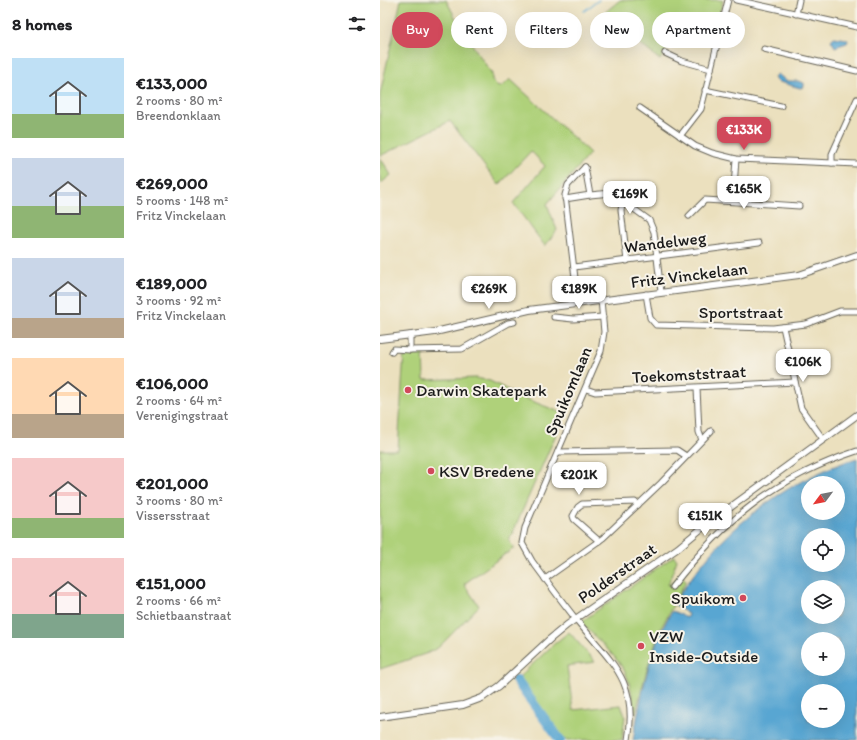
<!DOCTYPE html>
<meta charset="utf-8">
<style>
body{margin:0;font-family:Itim,sans-serif;background:#f6f6f6;color:#202124;height:100vh;display:flex;flex-direction:column;font-size:15px;white-space:nowrap}
*{box-sizing:border-box;margin:0}
p{font-size:13px;color:#757577}
.icon{flex:none;width:22px;height:22px;fill:none;stroke:currentColor;stroke-width:2;stroke-linecap:round;stroke-linejoin:round}
.map{position:relative;flex:1;overflow:hidden}
.panel{display:flex;flex-direction:column;background:#fff;width:380px}
.panel>*{flex:none}
.banner{position:absolute;left:12px;top:12px;width:380px;height:36px;display:flex;gap:8px}
.needle{width:26px;rotate:238deg}
.buttons{position:absolute;left:421px;top:476px;display:grid;gap:8px}
.buttons a{display:grid;place-items:center;width:44px;height:44px;border-radius:50%;background:#fff;box-shadow:0 4px 16px #0002;font-size:20px}
.price{position:absolute;translate:-50% -34px;padding:0 9px;border-radius:8px;background:#fff;color:#222;font-size:13px;line-height:26px;filter:drop-shadow(0 1px 2px #0008)}
.price::after{content:'';position:absolute;left:50%;top:24px;width:12px;height:9px;margin-left:-6px;background:inherit;clip-path:polygon(0 0,100% 0,50% 100%)}
.price.active{background:#d1495b;color:#fff}
ul{padding:0;list-style:none}
li{display:flex;align-items:center;gap:12px;height:100px;padding:0 12px}
li span{display:grid;place-items:center;flex:none;width:112px;height:80px;border-radius:0px;color:#555}
li>.icon{margin-inline-start:auto}
span .icon{width:48px;height:48px;fill:#fffc;stroke-width:1}
li b{font-size:17px}
h2{display:flex;justify-content:space-between;align-items:center;height:48px;padding:0 12px;font-size:17px}
.tag{padding:0 14px;border-radius:18px;background:#fff;box-shadow:0 4px 16px #0002;font-size:14px;line-height:36px}
.tag.active{background:#d1495b;color:#fff}
main{display:flex;flex:1;min-height:0}
.map>svg:first-child{display:block}
.green{fill:#afd17a;stroke:#66764b}
.water{fill:#59a6d2;stroke:#3a6177;fill-rule:evenodd}
.lines{fill:none;stroke-linecap:round;stroke-linejoin:round}
.stream{stroke:#59a6d2;stroke-width:1.5}
.river{stroke:#59a6d2;stroke-width:10}
.minor-casing{stroke:#646155;stroke-width:7}
.tertiary-casing{stroke:#646155;stroke-width:8}
.minor{stroke:#fff;stroke-width:5}
.tertiary{stroke:#fff;stroke-width:6}
.poi-dot{fill:#d1495b;stroke:#f7f3e8;stroke-width:1.5}
.labels{text-anchor:middle;stroke-width:4;stroke-linejoin:round;paint-order:stroke}
.street-label{font-size:17px;fill:#1c1c1c;stroke:#f7f3e8}
.poi-label{font-size:17px;fill:#1c1c1c;stroke:#f7f3e8;text-anchor:start}
</style>
<main>
<section class="panel">
<h2>8 homes<svg class="icon" aria-label="filters" viewBox="0 0 24 24"><path d="M4 7h16M4 17h16"/><circle cx="9" cy="7" r="2"/><circle cx="15" cy="17" r="2"/></svg></h2>
<ul>
<li><span style="background:linear-gradient(#bfe0f5 70%,#8fb573 0)"><svg class="icon" aria-label="home" viewBox="0 0 24 24"><path d="M3 11l9-7 9 7M6 9v11h12V9"/></svg></span><div><b>€133,000</b><p>2 rooms · 80 m²</p><p>Breendonklaan</p></div></li>
<li><span style="background:linear-gradient(#c9d6e8 60%,#8fb573 0)"><svg class="icon" aria-label="home" viewBox="0 0 24 24"><path d="M3 11l9-7 9 7M6 9v11h12V9"/></svg></span><div><b>€269,000</b><p>5 rooms · 148 m²</p><p>Fritz Vinckelaan</p></div></li>
<li><span style="background:linear-gradient(#c9d6e8 75%,#b9a48a 0)"><svg class="icon" aria-label="home" viewBox="0 0 24 24"><path d="M3 11l9-7 9 7M6 9v11h12V9"/></svg></span><div><b>€189,000</b><p>3 rooms · 92 m²</p><p>Fritz Vinckelaan</p></div></li>
<li><span style="background:linear-gradient(#ffd9b3 70%,#b9a48a 0)"><svg class="icon" aria-label="home" viewBox="0 0 24 24"><path d="M3 11l9-7 9 7M6 9v11h12V9"/></svg></span><div><b>€106,000</b><p>2 rooms · 64 m²</p><p>Verenigingstraat</p></div></li>
<li><span style="background:linear-gradient(#f6c9c9 75%,#8fb573 0)"><svg class="icon" aria-label="home" viewBox="0 0 24 24"><path d="M3 11l9-7 9 7M6 9v11h12V9"/></svg></span><div><b>€201,000</b><p>3 rooms · 80 m²</p><p>Vissersstraat</p></div></li>
<li><span style="background:linear-gradient(#f6c9c9 70%,#7fa58c 0)"><svg class="icon" aria-label="home" viewBox="0 0 24 24"><path d="M3 11l9-7 9 7M6 9v11h12V9"/></svg></span><div><b>€151,000</b><p>2 rooms · 66 m²</p><p>Schietbaanstraat</p></div></li>
</ul>
</section>
<div class="map">
<svg width="477" height="740" viewBox="0 0 477 740">
<rect width="100%" height="100%" fill="#f7f3e8"/>
<filter id="ink" filterUnits="userSpaceOnUse"><feTurbulence type="fractalNoise" baseFrequency=".025" numOctaves="2"/><feDisplacementMap in="SourceGraphic" scale="8" xChannelSelector="R" yChannelSelector="G"/><feConvolveMatrix kernelMatrix="1 2 1 2 8 2 1 2 1" color-interpolation-filters="sRGB"/></filter>
<filter id="wash" filterUnits="userSpaceOnUse"><feTurbulence type="fractalNoise" baseFrequency=".012" numOctaves="4" result="noise"/><feDisplacementMap in="SourceGraphic" scale="16" xChannelSelector="R" yChannelSelector="G"/><feGaussianBlur stdDeviation="0.9" result="paint"/><feColorMatrix in="noise" values="0 0 0 0 0 0 0 0 0 0 0 0 0 0 0 0 0 1.4 0 .05"/><feComposite in="paint" operator="in"/></filter>
<g filter="url(#wash)">
<rect width="100%" height="100%" fill="#ebe0be"/>
<g class="green">
<polygon points="21,0 66,0 81,28 112,74 112,81 118,87 123,86 130,79 210,153 167,204 177,230 165,246 133,203 165,166 151,151 119,185 70,121 0,156 0,94"/>
<polygon points="240,0 343,0 334,38 298,31 280,60 223,14"/>
<polygon points="0,157 11,175 0,184"/>
<polygon points="24,352 43,352 44,380 96,378 110,381 144,398 185,414 129,541 134,548 126,554 125,553 124,555 84,584 99,606 59,647 48,653 0,669 0,450 18,450"/>
<path d="M294 556 297 560 288 585 292 583 300 574 306 581 280 630 266 673 255 715C253 701 251 683 244 670 233 652 215 638 201 622Z"/>
<polygon points="189,632 215,662 187,666 193,710 241,705 245,716 242,740 180,740 136,680 174,644"/>
</g>
<g class="water">
<polygon points="454,37 467,39 468,41 467,43 455,47 451,40"/>
<polygon points="398,74 406,81 418,81 424,83 424,87 420,88 396,81 394,77"/>
<path d="M477 458V740H253C261 697 269 649 292 611L307 617 308 614 294 604C336 534 399 483 477 458ZM428 483H458V513H428ZM428 535H458V565H428ZM428 587H458V617H428ZM428 639H458V669H428ZM428 691H458V721H428Z"/>
</g>
<g class="lines">
<polyline class="stream" points="204,11 219,0"/>
<polyline class="river" points="136,680 180,740"/>
</g>
</g>
<g filter="url(#ink)">
<g class="lines">
<defs>
<g id="minor">
<polyline points="356,0 477,27"/>
<polyline points="416,14 419,0"/>
<polyline points="384,49 477,71"/>
<polyline points="285,53 302,61 331,69"/>
<polyline points="325,90 401,106"/>
<polyline points="260,108 315,146 332,153 356,159 477,164"/>
<polyline points="300,136 321,109 348,0"/>
<polyline points="452,163 452,154 477,99"/>
<polyline points="210,195 231,193 243,201 241,210 247,261"/>
<polyline points="185,199 210,195 205,167"/>
<polyline points="243,201 269,220 274,232 281,292"/>
<polyline points="353,201 356,159"/>
<polyline points="309,216 325,200 419,206"/>
<polyline points="194,267 379,243"/>
<polyline points="266,294 270,318 276,325 393,328 426,324 460,311 477,311"/>
<path d="M221 300 224 332 221 351 145 528 142 543 152 561C166 580 180 599 195 618 229 661 259 679 248 740"/>
<polyline points="198,303 185,195 188,185 205,167"/>
<polyline points="174,317 193,319 223,317"/>
<polyline points="403,327 421,408 443,439"/>
<polyline points="30,335 30,350 82,349 128,323 134,322"/>
<polyline points="12,352 14,349 30,350"/>
<polyline points="317,388 319,432 322,440"/>
<polyline points="206,389 215,392 415,382"/>
<polyline points="178,452 297,450 306,456"/>
<polyline points="219,541 194,519 193,516 198,507 202,504 255,502 258,505"/>
<polyline points="165,579 223,538 281,483 331,431"/>
<path d="M292 587C345 519 395 478 477 451"/>
</g>
<g id="tertiary">
<polyline points="0,339 55,332 149,310 419,275 477,255"/>
<polyline points="0,717 83,705 102,698 119,686 170,639 187,625 298,548 322,528 477,415"/>
</g>
</defs>
<use href="#minor" class="minor-casing"/>
<use href="#tertiary" class="tertiary-casing"/>
<use href="#minor" class="minor"/>
<use href="#tertiary" class="tertiary"/>
</g>
</g>
<g class="poi-dot">
<circle cx="28" cy="390" r="4"/>
<circle cx="51" cy="471" r="4"/>
<circle cx="363" cy="598" r="4"/>
<circle cx="261" cy="646" r="4"/>
</g>
<g class="labels">
<g class="street-label">
<text transform="translate(285 242) rotate(-7)" y="6">Wandelweg</text>
<text transform="translate(309 275) rotate(-7)" y="6">Fritz Vinckelaan</text>
<text x="361" y="318">Sportstraat</text>
<text transform="translate(309 374) rotate(-3)" y="6">Toekomststraat</text>
<text transform="translate(188 391) rotate(-67)" y="6">Spuikomlaan</text>
<text transform="translate(237 573) rotate(-35)" y="6">Polderstraat</text>
</g>
<g class="poi-label">
<text x="36" y="396">Darwin Skatepark</text>
<text x="59" y="477">KSV Bredene</text>
<text x="355" y="604" text-anchor="end">Spuikom</text>
<text x="269" y="642">VZW<tspan x="269" dy="20">Inside-Outside</tspan></text>
</g>
</g>
</svg>
<div class="buttons">
<a><svg class="needle" viewBox="-14 -14 28 28"><path d="M0-13l5 13h-10z" fill="#e53935"/><path d="M0 13l5-13h-10z" fill="#757577"/></svg></a>
<a><svg class="icon" aria-label="locate" viewBox="0 0 24 24"><circle cx="12" cy="12" r="6"/><path d="M12 2v4M12 18v4M2 12h4M18 12h4"/></svg></a>
<a><svg class="icon" aria-label="layers" viewBox="0 0 24 24"><path d="M12 4l9 5-9 5-9-5zM3 14l9 5 9-5"/></svg></a>
<a>+</a>
<a>−</a>
</div>
<b class="price active" style="left:364px;top:151px">€133K</b>
<b class="price" style="left:364px;top:210px">€165K</b>
<b class="price" style="left:250px;top:215px">€169K</b>
<b class="price" style="left:109px;top:310px">€269K</b>
<b class="price" style="left:199px;top:310px">€189K</b>
<b class="price" style="left:423px;top:383px">€106K</b>
<b class="price" style="left:199px;top:496px">€201K</b>
<b class="price" style="left:325px;top:537px">€151K</b>
<div class="banner">
<a class="tag active">Buy</a>
<a class="tag">Rent</a>
<a class="tag">Filters</a>
<a class="tag">New</a>
<a class="tag">Apartment</a>
</div>
</div>
</main>
